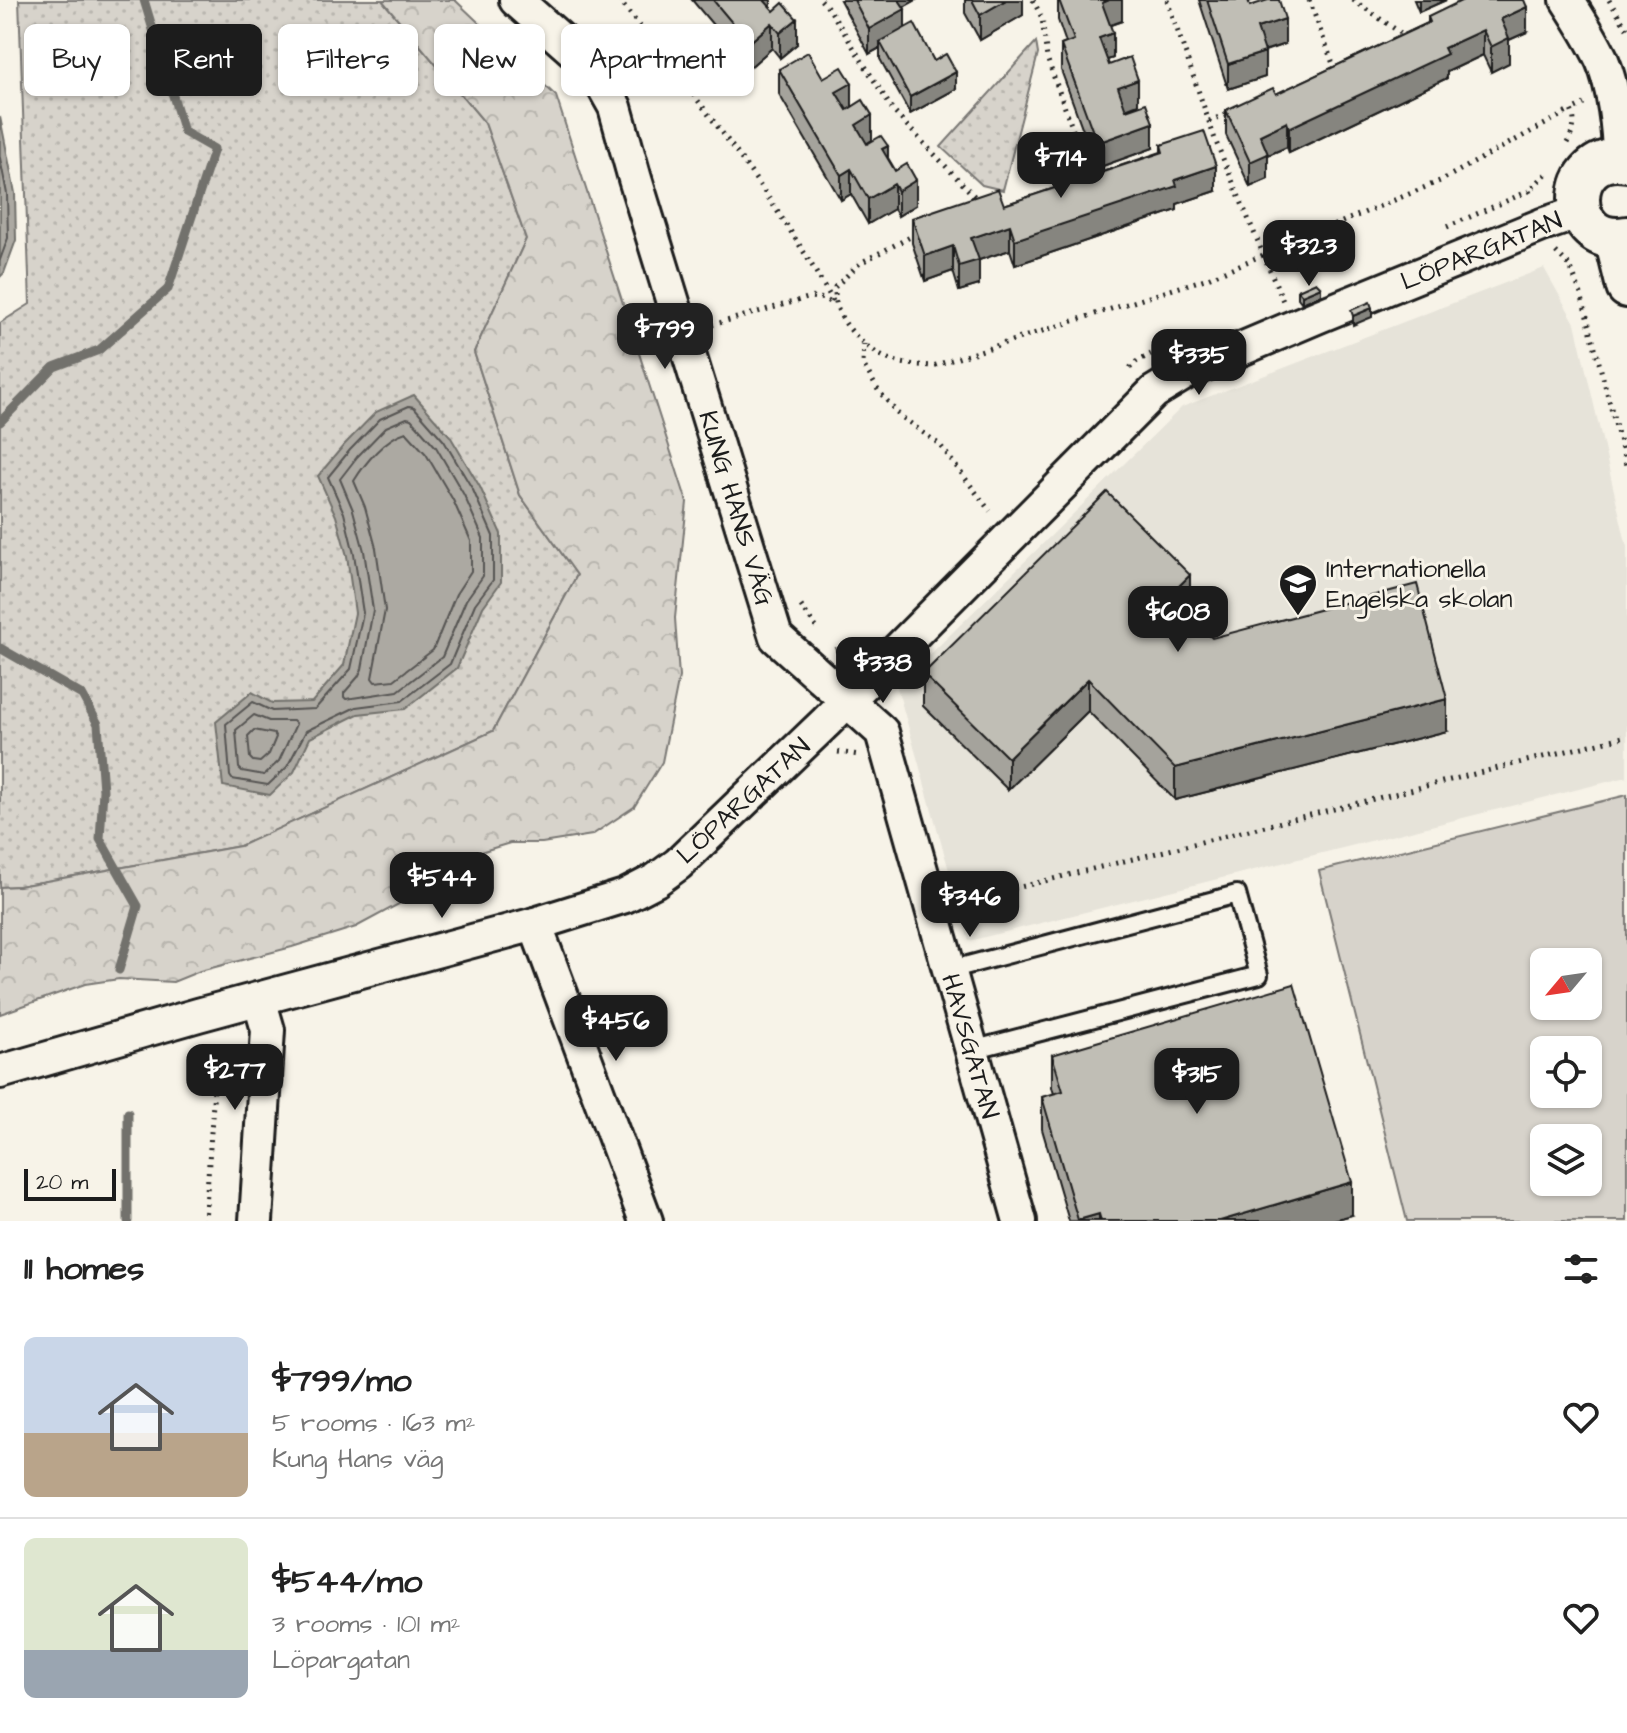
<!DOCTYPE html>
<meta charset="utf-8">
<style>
body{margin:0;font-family:"Architects Daughter",sans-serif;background:#f2f2f2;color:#222;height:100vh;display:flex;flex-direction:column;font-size:30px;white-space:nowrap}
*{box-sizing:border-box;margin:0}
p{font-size:26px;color:#767676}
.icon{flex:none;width:44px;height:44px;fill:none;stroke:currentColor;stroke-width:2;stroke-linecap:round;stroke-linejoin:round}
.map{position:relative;height:1221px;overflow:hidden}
.panel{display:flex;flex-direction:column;background:#fff;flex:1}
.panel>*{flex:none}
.top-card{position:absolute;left:24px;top:24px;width:800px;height:72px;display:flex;gap:16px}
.needle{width:52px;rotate:241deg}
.controls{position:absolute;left:1530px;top:948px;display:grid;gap:16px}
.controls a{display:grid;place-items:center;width:72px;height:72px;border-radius:12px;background:#fff;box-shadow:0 2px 6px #0004;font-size:40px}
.scale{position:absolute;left:24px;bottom:20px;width:92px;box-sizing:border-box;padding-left:8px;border:4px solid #1c1c1c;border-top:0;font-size:22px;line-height:28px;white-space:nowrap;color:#1c1c1c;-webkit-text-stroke:6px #f7f3e8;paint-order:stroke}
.price{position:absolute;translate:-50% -68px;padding:0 18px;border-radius:16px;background:#1c1c1c;color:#fff;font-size:26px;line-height:52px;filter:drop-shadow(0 2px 4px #0008)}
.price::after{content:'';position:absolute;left:50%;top:48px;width:24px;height:18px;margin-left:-12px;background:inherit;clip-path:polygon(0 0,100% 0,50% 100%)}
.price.current{background:#222;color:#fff}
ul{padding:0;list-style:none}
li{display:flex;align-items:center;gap:24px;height:200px;padding:0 24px}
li+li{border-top:2px solid #e0e0e0}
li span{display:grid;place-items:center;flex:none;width:224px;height:160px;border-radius:12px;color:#555}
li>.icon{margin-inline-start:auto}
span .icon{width:96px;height:96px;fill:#fffc;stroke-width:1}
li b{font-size:34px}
h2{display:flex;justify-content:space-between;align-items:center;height:96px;padding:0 24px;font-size:34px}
.chip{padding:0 28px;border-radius:12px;background:#fff;box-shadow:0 2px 6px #0004;font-size:28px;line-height:72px}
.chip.current{background:#1c1c1c;color:#fff}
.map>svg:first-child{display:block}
.built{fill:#e6e3d9}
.grass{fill:url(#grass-dots);stroke:#7a7874;stroke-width:2}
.forest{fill:url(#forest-crowns);stroke:#7a7874;stroke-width:2}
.pitch{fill:#d7d3cb;stroke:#7a7874;stroke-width:2;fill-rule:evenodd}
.water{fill:#aca9a2;stroke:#72716c;stroke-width:2}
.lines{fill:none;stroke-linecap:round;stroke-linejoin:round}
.shore{stroke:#565452;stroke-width:2}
.stream{stroke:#72716c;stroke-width:9}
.service-casing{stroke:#1c1c1c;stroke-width:22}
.minor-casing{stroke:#1c1c1c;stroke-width:38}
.tertiary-casing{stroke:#1c1c1c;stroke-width:46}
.path{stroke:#1c1c1c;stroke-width:5;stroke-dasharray:2 6;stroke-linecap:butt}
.service{stroke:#f7f3e8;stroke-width:16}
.minor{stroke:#f7f3e8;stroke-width:32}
.tertiary{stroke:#f7f3e8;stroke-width:40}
.wall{fill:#a5a39c;stroke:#1c1c1c;stroke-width:2}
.shaded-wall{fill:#86857f;stroke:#1c1c1c;stroke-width:2}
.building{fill:#c0beb5;stroke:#1c1c1c;stroke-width:2}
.labels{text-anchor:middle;stroke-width:6;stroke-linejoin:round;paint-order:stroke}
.street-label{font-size:26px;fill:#1c1c1c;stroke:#f7f3e8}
.poi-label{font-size:26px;fill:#1c1c1c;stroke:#f7f3e8;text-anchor:start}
</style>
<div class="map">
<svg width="1627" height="1221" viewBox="0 0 1627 1221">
<defs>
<pattern id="grass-dots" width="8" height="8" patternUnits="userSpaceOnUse" patternTransform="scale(2)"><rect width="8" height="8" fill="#d7d3cb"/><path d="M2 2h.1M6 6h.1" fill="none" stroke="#b8b5ae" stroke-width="1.8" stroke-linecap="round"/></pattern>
<pattern id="forest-crowns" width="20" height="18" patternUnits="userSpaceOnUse" patternTransform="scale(2)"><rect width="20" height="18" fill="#d7d3cb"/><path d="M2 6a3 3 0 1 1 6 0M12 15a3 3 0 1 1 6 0" fill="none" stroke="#b8b5ae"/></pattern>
</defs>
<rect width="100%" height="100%" fill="#f7f3e8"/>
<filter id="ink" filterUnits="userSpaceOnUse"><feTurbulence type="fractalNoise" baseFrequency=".0125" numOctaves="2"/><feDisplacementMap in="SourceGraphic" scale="16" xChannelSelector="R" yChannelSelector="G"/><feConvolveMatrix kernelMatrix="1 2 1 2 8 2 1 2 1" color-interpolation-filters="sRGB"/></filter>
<g filter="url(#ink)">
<polygon class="built" points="1544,268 1575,323 1627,547 1627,777 969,941 897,687 1182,407"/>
<g class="grass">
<polygon points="19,0 382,0 485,123 526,239 474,352 520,495 577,575 493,731 240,846 19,886 0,887 0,323 30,304"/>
<polygon points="1036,42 1038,54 1003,190 982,185 941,147"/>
</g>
<polygon class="forest" points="382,0 455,0 556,96 687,502 675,618 679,677 662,762 634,807 592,835 542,843 510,843 477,853 450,873 412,897 356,927 292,947 200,971 173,982 119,979 85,984 0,1014 0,887 19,886 240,846 493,731 577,575 520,495 474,352 526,239 485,123"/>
<path class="pitch" d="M1627 795V1221H1407L1319 871ZM1544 962H1588V1006H1544ZM1544 1050H1588V1094H1544ZM1544 1138H1588V1182H1544Z"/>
<g class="water">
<polygon points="0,117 15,193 16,240 4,273 0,277"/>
<polygon points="414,395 450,436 480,487 501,534 501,582 483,607 457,668 405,709 358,714 310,738 294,772 270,795 223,786 216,722 252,692 272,703 312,702 344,665 355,613 347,556 336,516 318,476 344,445 376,412"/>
</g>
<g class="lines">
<g class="shore">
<polyline points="0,158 7,194 8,238 0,260"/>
<polygon points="409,406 414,407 444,441 473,490 493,536 493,580 475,604 450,664 402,701 356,707 306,731 287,767 268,785 232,779 230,776 226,724 253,702 272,711 315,709 351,669 363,613 354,554 344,513 328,477 350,450 380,419"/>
<polygon points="407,418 411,419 436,447 464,495 483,538 483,576 466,600 442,657 398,691 346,699 344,697 344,693 358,677 362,669 373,610 364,551 353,510 340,479 357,457 386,427"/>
<path d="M406 432 426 454 453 500 471 541V571L456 594 433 650 394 680 375 682 372 678 385 610 376 548 365 507 354 481C365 463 385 438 406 432Z"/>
<polygon points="254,715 269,721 293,721 296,724 279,761 264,775 242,771 239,768 236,730"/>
<polygon points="254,730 274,734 276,737 269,754 260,762 253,761 250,758 248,736"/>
</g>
<g class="stream">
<polyline points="0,422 54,367 99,350 168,289 214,149 184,132 144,0"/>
<polyline points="0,648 82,695 98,724 103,790 100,839 138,906 119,970"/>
<polyline points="128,1113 128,1221"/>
</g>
<defs>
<polyline id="service" points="949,970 1237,894 1259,975 972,1050"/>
<g id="minor">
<polyline points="516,0 593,68 615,107 635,179 776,637 882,732 1020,1221"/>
<path d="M1567 0C1580 20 1592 39 1602 60 1614 88 1619 130 1619 160"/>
<polyline points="535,924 646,1221"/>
<polyline points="0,1072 198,1015 535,924 625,896 656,880 678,864 826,722 1154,392 1187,372 1319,316 1542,225 1580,212"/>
<polyline points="256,1221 268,1030 259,999"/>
</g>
<g id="tertiary">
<path d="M1627 161C1563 149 1563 249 1627 237"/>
<polyline points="1615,238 1627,287"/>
</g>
</defs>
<use href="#service" class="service-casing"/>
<use href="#minor" class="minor-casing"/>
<use href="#tertiary" class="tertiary-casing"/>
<g class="path">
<path d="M619 0C679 75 739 151 791 232 807 256 821 281 836 306"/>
<polyline points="821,0 830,10 894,112 978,200"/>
<polyline points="1033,0 1042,18 1047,58 1091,180"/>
<polyline points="1167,0 1216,142 1283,301"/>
<polyline points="1309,0 1336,72"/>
<polyline points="1353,0 1408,38"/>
<polyline points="1609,0 1627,29"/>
<polyline points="1209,121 1230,113"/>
<path d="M1567 143C1573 132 1577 122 1571 110L1584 104"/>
<polyline points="1530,193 1529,191 1549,171"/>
<polyline points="1447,227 1529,191"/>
<path d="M916 234 860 263 835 287C835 293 835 300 837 306 842 327 873 356 894 361 907 365 920 365 933 366L1208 278 1440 181 1571 110"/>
<polyline points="1556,252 1570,266 1581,294 1627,469"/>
<polyline points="712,325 811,297 825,299 832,304"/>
<polyline points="864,344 863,364 878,390 899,415 940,445 990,511"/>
<polyline points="1130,368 1136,362 1151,354"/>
<polyline points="801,606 816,627"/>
<polyline points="835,650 857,647"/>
<polyline points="838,752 859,755"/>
<polyline points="960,902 1627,736"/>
<polyline points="205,1221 217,1044"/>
</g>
<use href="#service" class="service"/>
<use href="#minor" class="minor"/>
<use href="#tertiary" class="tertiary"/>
</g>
<g class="wall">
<polygon points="692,0 771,0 771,8 797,44 780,58 772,48 749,68"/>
<polygon points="840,0 916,0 903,7 905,28 934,61 956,89 910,114 880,59 880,48 869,54"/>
<polygon points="965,0 1023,0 1023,15 980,40 965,13"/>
<polygon points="1058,0 1122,0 1122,21 1110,25 1113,58 1107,60 1109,65 1138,104 1126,109 1153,148 1097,168 1061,70 1061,45 1066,43 1058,20"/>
<polygon points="1199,0 1254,0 1248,2 1250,6 1285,44 1265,51 1265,77 1228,89"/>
<polygon points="1414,0 1446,0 1419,12"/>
<polygon points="1428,17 1527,32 1509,40 1509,63 1491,72 1483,55 1447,72 1447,78 1289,153 1287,147 1268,155 1268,179 1250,187 1226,135 1226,110 1276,94 1428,23"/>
<polygon points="779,69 823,78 852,107 872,140 867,143 888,158 916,205 898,216 894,209 868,224 851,194 841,200 779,94"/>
<polygon points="1161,145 1216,191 1177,204 1177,210 1015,265 1010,250 979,260 979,285 959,291 953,271 925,281 912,243 912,218 1004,205 1161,152"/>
<polygon points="1298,290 1321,295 1302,303 1298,298"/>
<polygon points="1190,607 1186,611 1212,638 1447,731 1175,800 1088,711 1008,790 923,706 923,674"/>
<polygon points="1052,1055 1352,1215 1330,1221 1069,1221 1042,1129 1042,1097 1054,1094 1052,1087"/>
</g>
<g class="shaded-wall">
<polygon points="760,0 771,0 771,10"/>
<polygon points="893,0 916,0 893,13"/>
<polygon points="1006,0 1023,0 1023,15 980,40 980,15"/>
<polygon points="1109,0 1122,0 1122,21 1102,28 1102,3"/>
<polygon points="1419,0 1446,0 1419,12"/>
<polygon points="1527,7 1527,32 1509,40 1509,63 1491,72 1491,47 1501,19"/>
<polygon points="905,9 905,34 880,42 880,48 869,54 869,29"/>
<polygon points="797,19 797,44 780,58 780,33"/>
<polygon points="1285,19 1285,44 1257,53 1257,28"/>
<polygon points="772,23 772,48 749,68 749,43"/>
<polygon points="1483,30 1483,55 1447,72 1447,78 1289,153 1289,128 1444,48"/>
<polygon points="1113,33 1113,58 1099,63 1099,38"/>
<polygon points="1265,52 1265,77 1228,89 1228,64"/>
<polygon points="956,72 956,89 910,114 910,97"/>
<polygon points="1138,80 1138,104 1118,112 1118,87"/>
<polygon points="852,83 852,108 836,117 836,92"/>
<polygon points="872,115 872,140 856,150 856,125"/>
<polygon points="1287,122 1287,147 1268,155 1268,179 1250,187 1250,162 1260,135"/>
<polygon points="1153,123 1153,148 1097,168 1097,143"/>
<polygon points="888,146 888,171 882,149"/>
<polygon points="1216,166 1216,191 1177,204 1177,210 1015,265 1015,240 1175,180"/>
<polygon points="851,169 851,194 841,200 841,175"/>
<polygon points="916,180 916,205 898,216 898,191"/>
<polygon points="894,184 894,209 868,224 868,199"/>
<polygon points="1010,225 1010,250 979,260 979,285 959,291 959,266 971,238"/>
<polygon points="953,246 953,271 925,281 925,256"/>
<polygon points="1321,287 1321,295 1302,303 1302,295"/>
<polygon points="1372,308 1372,317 1353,325 1353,316"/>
<polygon points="1190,575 1190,607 1170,627 1170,595"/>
<polygon points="1088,679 1088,711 1008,790 1008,758"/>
<polygon points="1447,699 1447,731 1175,800 1175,768"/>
<polygon points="1352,1182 1352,1215 1330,1221 1220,1221"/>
<polygon points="1099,1214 1099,1221 1078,1221 1078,1220"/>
</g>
<g class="building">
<polygon points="713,0 764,0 774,11 783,3 797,19 780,33 772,23 749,43"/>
<polygon points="854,0 899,0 905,9 869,29"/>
<polygon points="972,0 1006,0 980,15"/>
<polygon points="1059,0 1109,0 1102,3 1113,33 1099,38 1109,65 1130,57 1138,80 1118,87 1126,110 1146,103 1153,123 1097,143 1061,45 1074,40"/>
<polygon points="1207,0 1248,0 1250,6 1268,0 1279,0 1285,19 1257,28 1265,52 1228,64"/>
<polygon points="1463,0 1524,0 1527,7 1501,19 1509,38 1491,47 1483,30 1444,48 1447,54 1289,128 1287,122 1260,135 1268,154 1250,162 1226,110 1273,88 1276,94 1430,22 1428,17"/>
<polygon points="914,23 934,61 946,54 956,72 910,97 880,42"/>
<polygon points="808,52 823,78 842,67 852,83 836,92 847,110 863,100 872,115 856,125 867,144 881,136 888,146 882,149 895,171 907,164 916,180 898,191 894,184 868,199 851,169 841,175 779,69"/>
<polygon points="1204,131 1216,166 1175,180 1177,186 1015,240 1010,225 971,238 979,260 959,266 953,246 925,256 912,218 998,189 1004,205 1163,152 1161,145"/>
<polygon points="1316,282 1321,287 1302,295 1298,290"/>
<polygon points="1370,302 1372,308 1353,316 1351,310"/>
<polygon points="1107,492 1190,575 1170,595 1212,638 1417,584 1447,699 1175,768 1088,679 1008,758 923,674"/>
<polygon points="1294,984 1352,1182 1220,1221 1101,1221 1099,1214 1078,1220 1042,1097 1063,1091 1052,1055"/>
</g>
</g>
<defs>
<symbol id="school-pin" viewBox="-11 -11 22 30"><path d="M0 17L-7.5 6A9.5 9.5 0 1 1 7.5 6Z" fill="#1c1c1c" stroke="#f7f3e8"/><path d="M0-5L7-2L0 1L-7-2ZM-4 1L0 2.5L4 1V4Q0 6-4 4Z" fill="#fff"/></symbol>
</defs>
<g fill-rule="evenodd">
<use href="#school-pin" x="1276" y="561" width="44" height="60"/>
</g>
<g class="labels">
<g class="street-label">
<text transform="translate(1481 250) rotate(-22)" y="9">LÖPARGATAN</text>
<text transform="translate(737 508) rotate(73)" y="9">KUNG HANS VÄG</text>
<text transform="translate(743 800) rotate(-43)" y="9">LÖPARGATAN</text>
<text transform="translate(971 1046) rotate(74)" y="9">HAVSGATAN</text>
</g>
<g class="poi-label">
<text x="1326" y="577">Internationella<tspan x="1326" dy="30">Engelska skolan</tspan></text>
</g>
</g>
</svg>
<div class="controls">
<a><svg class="needle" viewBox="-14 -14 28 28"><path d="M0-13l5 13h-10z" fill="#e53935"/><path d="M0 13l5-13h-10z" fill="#767676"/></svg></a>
<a><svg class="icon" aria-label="locate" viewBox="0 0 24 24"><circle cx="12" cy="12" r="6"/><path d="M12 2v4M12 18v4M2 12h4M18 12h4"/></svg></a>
<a><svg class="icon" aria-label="layers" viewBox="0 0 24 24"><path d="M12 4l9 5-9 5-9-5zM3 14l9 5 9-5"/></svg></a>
</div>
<div class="scale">20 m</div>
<b class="price" style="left:1061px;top:200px">$714</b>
<b class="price" style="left:1309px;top:288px">$323</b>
<b class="price current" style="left:665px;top:371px">$799</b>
<b class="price" style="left:1199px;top:397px">$335</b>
<b class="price" style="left:1178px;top:654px">$608</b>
<b class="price" style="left:883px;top:705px">$338</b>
<b class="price" style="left:442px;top:920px">$544</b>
<b class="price" style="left:970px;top:939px">$346</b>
<b class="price" style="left:616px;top:1063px">$456</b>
<b class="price" style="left:235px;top:1112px">$277</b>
<b class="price" style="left:1197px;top:1116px">$315</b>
<div class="top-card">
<a class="chip">Buy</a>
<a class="chip current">Rent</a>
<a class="chip">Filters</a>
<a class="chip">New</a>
<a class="chip">Apartment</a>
</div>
</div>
<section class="panel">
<h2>11 homes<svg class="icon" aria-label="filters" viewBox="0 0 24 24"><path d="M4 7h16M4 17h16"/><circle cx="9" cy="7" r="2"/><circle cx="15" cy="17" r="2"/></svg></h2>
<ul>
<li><span style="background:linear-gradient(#c9d6e8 60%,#b9a48a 0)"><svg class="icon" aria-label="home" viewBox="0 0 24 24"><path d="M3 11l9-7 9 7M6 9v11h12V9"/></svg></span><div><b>$799/mo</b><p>5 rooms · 163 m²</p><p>Kung Hans väg</p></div><svg class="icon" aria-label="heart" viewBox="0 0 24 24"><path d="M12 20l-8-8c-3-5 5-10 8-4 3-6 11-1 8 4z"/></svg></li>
<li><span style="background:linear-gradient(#dfe7d0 70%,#9aa5b1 0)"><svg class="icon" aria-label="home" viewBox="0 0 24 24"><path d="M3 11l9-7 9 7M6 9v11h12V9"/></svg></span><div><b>$544/mo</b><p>3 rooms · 101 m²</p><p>Löpargatan</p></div><svg class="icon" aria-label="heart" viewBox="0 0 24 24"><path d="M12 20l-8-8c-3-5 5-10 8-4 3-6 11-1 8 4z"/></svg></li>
</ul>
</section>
